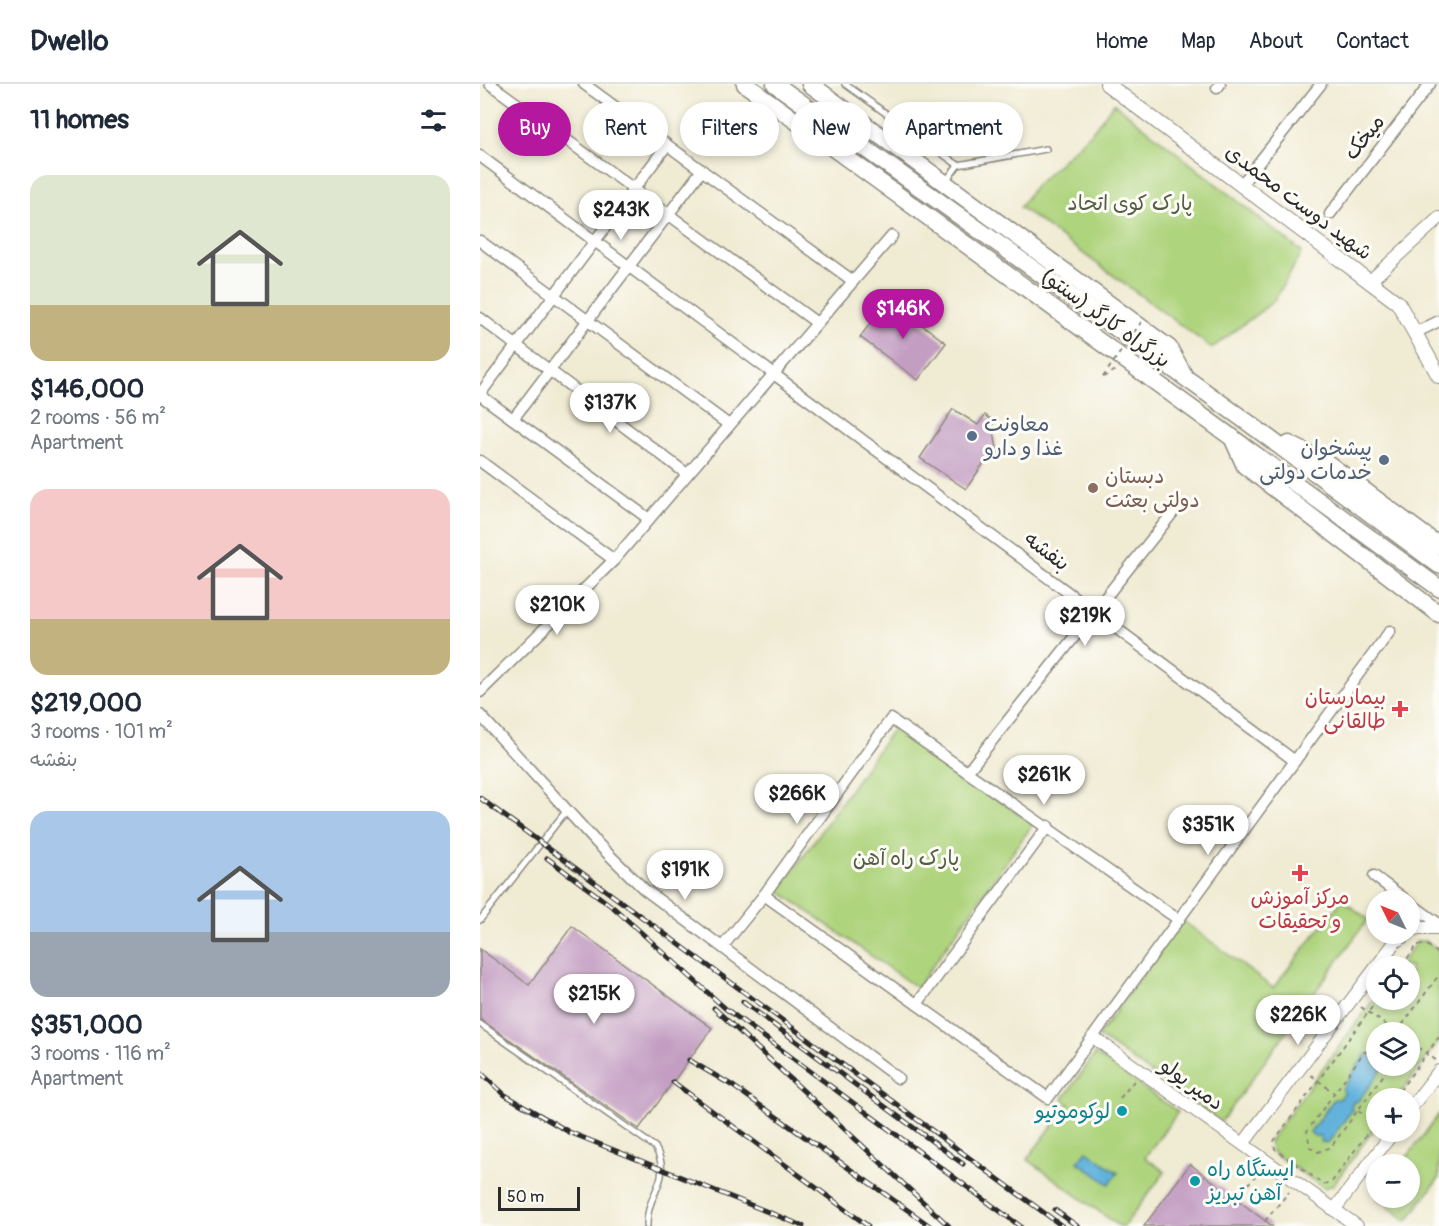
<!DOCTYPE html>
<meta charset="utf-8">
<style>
body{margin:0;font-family:Pangolin,"Playpen Sans Arabic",sans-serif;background:#f6f6f7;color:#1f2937;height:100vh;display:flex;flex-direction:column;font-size:22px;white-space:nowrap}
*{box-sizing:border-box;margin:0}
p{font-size:20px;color:#747a83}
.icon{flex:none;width:33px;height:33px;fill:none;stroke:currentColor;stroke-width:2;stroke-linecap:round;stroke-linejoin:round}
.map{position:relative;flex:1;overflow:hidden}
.panel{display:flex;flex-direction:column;background:#fff;width:480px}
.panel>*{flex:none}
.top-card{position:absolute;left:18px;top:18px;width:570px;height:54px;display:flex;gap:12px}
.needle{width:39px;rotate:313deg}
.fabs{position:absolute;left:886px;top:806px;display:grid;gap:12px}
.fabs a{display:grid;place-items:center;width:54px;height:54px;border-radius:50%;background:#fff;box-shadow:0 3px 9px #0003;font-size:30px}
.scale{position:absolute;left:18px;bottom:15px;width:82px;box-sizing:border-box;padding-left:6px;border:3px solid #2b2b2b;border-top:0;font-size:16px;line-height:21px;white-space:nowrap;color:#2b2b2b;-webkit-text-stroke:4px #fdfcf7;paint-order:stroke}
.price{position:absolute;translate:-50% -51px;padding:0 14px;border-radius:21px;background:#fff;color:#222;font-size:20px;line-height:39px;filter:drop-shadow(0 2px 3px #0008)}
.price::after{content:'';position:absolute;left:50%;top:36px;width:18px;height:14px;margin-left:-9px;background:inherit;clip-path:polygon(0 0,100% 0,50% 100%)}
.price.selected{background:#b5179e;color:#fff}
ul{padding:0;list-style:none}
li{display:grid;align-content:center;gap:12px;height:318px;padding:0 30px}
li span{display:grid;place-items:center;height:186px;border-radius:18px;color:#555}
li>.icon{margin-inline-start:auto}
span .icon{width:108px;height:108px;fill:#fffc;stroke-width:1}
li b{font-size:26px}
h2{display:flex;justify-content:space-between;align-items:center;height:72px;padding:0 30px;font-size:26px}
.chip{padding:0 21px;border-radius:27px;background:#fff;box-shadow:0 3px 9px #0003;font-size:21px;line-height:54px}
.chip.selected{background:#b5179e;color:#fff}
header{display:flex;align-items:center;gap:36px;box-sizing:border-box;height:84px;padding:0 30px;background:#fff;border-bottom:2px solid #e0e1e3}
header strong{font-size:28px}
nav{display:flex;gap:33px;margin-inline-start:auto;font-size:21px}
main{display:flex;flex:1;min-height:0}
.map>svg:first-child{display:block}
.green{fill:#afd47e;stroke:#6d8054;stroke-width:1.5;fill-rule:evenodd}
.water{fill:#62b2dc;stroke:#466e84;stroke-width:1.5}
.building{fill:#c39dc2}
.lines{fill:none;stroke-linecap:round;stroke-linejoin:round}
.service-casing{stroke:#8e8b7f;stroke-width:8}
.minor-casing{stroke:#8e8b7f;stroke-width:13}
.tertiary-casing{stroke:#8e8b7f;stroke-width:14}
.secondary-casing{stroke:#8e8b7f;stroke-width:16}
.trunk-casing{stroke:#8e8b7f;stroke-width:19}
.path{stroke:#8e8b7f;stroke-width:2;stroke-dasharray:4.5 4.5;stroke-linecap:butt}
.service{stroke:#fff;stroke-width:5}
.minor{stroke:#fff;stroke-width:10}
.tertiary{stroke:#fff;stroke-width:12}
.secondary{stroke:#fff;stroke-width:14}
.trunk{stroke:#fff;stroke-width:16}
.rail-casing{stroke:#2b2b2b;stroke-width:5}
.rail{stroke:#fdfcf7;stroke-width:3;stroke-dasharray:9;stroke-linecap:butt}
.path-bridge{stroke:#8e8b7f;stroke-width:2;stroke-dasharray:4.5 4.5;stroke-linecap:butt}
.service-dot{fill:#5c6f8a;stroke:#fdfcf7;stroke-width:2}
.education-dot{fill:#8d6e63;stroke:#fdfcf7;stroke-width:2}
.health-dot{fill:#e0444e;stroke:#fdfcf7;stroke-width:2}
.culture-dot{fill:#0f9aa8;stroke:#fdfcf7;stroke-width:2}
.labels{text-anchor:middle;stroke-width:6;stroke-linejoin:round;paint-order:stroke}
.street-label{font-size:21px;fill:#2b2b2b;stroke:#fdfcf7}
.park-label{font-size:21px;fill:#535e44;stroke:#fdfcf7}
.service-label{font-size:21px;fill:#4e5e75;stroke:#fdfcf7;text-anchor:start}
.education-label{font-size:21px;fill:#785e54;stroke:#fdfcf7;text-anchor:start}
.health-label{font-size:21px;fill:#be3a42;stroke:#fdfcf7;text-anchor:end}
.culture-label{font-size:21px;fill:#0d838f;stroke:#fdfcf7;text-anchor:end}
</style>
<header>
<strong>Dwello</strong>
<nav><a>Home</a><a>Map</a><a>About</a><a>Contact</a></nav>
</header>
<main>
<section class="panel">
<h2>11 homes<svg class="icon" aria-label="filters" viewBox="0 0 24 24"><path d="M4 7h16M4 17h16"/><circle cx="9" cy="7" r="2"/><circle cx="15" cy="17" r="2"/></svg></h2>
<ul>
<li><span style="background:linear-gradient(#dfe7d0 70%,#c2b280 0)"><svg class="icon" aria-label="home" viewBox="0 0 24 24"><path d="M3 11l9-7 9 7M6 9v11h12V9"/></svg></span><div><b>$146,000</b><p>2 rooms · 56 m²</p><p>Apartment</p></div></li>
<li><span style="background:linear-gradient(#f6c9c9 70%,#c2b280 0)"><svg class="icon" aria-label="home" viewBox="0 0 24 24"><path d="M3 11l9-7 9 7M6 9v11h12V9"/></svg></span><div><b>$219,000</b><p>3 rooms · 101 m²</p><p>بنفشه</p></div></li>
<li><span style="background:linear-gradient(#a9c7e8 65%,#9aa5b1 0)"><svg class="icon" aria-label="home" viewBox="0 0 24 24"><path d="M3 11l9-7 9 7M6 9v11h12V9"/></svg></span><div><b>$351,000</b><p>3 rooms · 116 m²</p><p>Apartment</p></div></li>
</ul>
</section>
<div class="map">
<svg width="959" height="1142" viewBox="0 0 959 1142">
<rect width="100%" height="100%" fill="#fdfcf7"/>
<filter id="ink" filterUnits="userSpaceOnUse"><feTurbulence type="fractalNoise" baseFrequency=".0167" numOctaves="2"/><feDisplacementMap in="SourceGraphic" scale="12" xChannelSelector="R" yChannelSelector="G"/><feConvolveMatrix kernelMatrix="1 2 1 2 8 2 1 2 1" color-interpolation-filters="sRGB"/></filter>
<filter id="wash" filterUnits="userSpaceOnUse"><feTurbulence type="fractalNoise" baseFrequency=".008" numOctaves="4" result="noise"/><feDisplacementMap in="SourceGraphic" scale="24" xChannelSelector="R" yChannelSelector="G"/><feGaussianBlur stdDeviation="1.35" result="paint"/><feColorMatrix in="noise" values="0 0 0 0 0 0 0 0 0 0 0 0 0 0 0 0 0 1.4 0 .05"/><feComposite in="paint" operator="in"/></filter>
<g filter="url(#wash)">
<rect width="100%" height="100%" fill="#f0ebd3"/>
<g class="green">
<polygon points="634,19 822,168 794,217 732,264 540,123 554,103 611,49"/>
<polygon points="414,643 553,740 437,904 299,807"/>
<polygon points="862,816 888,835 741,1038 618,952 702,836 793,904"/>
<path d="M937 857H946L959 866V957L917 1014H897V1041L853 1101 844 1104 792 1068 789 1057 897 911V915H930V882H919ZM897 948H930V981H897Z"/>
<polygon points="615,970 698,1028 665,1073 685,1088 644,1142 639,1142 547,1075 589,1020 583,1015"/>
<polygon points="959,1030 959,1094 927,1137 897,1114 930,1113 930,1080 922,1080"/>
</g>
<g class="water">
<polygon points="885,971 893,972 894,979 904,983 878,1017 874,1018 871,1022 872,1026 848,1059 841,1058 840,1052 834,1052 830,1048 854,1015 860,1015 864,1009 862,1005"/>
<polygon points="607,1067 638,1089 629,1100 598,1078"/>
</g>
<g id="blocks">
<g class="building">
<polygon points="408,215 466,259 438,296 380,253"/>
<polygon points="473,325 498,341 505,331 512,336 518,371 508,373 486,405 440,374"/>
<polygon points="92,842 232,944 159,1045 0,935 0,865 49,901"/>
<polygon points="710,1080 755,1114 792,1142 664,1142"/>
</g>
</g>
</g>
<g filter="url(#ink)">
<use href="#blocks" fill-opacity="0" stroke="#8e8b7f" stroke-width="1.5"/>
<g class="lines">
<defs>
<g id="service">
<polyline points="365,0 478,81 566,65"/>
<polyline points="466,97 478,81"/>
<polyline points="0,836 87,726"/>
<path d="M0 940 175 1063C194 1098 166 1107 167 1142"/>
</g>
<g id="minor">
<polyline points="10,0 337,239"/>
<polyline points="104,0 373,197"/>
<polyline points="737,4 740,0"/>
<polyline points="0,72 815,677"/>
<polyline points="761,101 841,0"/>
<polyline points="850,130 950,0"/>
<polyline points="0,157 249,341"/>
<polyline points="0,234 207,390"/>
<polyline points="935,249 959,237"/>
<polyline points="0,310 187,61"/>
<polyline points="0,311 169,435"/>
<polyline points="33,335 222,86"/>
<polyline points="0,377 134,476 412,152"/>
<polyline points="0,608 134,476"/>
<polyline points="0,631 117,759 164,805 418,994"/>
<polyline points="488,687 698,422"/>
<polyline points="894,792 926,816"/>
<polyline points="284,811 568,1014 910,547"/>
<polyline points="930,819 959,840"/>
<polyline points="243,862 284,811 411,635 699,836"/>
<polyline points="437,920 568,742"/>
</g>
<g id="tertiary">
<polyline points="890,197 959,134"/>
<polyline points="930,848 937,844 959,844"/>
<polyline points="897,882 915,858 929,849"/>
<polyline points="613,953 877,1142"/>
<polyline points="930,1025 959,987"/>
<polyline points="763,1060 897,882"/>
<polyline points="854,1126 914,1047"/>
</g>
<polyline id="secondary" points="627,0 918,219 959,292"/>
<g id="trunk">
<polyline points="265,0 959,504"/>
<polyline points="295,0 770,340 959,481"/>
<polyline points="330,0 689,264 704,291"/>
<polyline points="752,353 765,382 959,530"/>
<polyline points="809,360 847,379 959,462"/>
</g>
</defs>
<use href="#service" class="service-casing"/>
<use href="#minor" class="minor-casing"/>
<use href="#tertiary" class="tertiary-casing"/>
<use href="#secondary" class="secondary-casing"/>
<use href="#trunk" class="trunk-casing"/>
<g class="path">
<polyline points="623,293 636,286"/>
<polyline points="922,882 937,861 947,861 959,870"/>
<polyline points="881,923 916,948"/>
<polyline points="917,948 959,891"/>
<polyline points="930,958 957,977"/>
<polyline points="897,967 884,968 827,1047 830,1063 838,1068 851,1063 908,985 907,981"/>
<polyline points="831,991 854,1009"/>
<polyline points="640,1014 654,997"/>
<polyline points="914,1014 959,953"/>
<polyline points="878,1027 897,1040"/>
<polyline points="897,1036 851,1099 843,1100 795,1065 794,1057 898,915"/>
<polyline points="755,1114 780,1087"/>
<polyline points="785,1137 809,1108"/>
</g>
<use href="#service" class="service"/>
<use href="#minor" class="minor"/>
<use href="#tertiary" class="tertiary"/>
<use href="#secondary" class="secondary"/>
<use href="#trunk" class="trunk"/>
<defs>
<g id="rail">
<polyline points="0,714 582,1142"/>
<polyline points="67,774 134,824 246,925 540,1142"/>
<polyline points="263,918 483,1080"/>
<polyline points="234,924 469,1142"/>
<polyline points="209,976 253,1002 450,1142"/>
<polyline points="0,988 25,1011 89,1048 323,1142"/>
<polyline points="193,998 388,1142"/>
<polyline points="575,1126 597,1142"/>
</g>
</defs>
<use href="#rail" class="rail-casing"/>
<use href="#rail" class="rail"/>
<polyline class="path-bridge" points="623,293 664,234"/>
</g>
</g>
<g class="service-dot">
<circle cx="492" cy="352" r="6"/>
<circle cx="904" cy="376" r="6"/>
</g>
<circle class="education-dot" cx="613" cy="404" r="6"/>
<g class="health-dot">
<path d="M917 616h6v6h6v6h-6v6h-6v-6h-6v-6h6z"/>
<path d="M817 780h6v6h6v6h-6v6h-6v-6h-6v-6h6z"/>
</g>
<g class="culture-dot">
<circle cx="642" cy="1027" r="6"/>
<circle cx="715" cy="1097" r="6"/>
</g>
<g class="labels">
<g class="street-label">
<text transform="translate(884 53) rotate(-52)" y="7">میخک</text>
<text transform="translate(819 118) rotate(37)" y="7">شهید دوست محمدی</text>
<text transform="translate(626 234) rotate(36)" y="7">بزرگراه کارگر (سنتو)</text>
<text transform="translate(567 467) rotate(37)" y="7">بنفشه</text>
<text transform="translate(712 1000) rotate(36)" y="7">دمیر یولو</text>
</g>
<g class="park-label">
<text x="650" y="126">پارک کوی اتحاد</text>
<text x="426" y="781">پارک راه آهن</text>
</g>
<g class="service-label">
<text x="504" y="347">معاونت<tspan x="504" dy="24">غذا و دارو</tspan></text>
<text x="892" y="371" text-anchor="end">پیشخوان<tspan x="892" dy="24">خدمات دولتی</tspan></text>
</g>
<g class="education-label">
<text x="625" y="399">دبستان<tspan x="625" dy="24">دولتی بعثت</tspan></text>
</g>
<g class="health-label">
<text x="906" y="620">بیمارستان<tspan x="906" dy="24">طالقانی</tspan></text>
<text x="820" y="820" text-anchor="middle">مرکز آموزش<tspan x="820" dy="24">و تحقیقات</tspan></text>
</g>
<g class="culture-label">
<text x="630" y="1034">لوکوموتیو</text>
<text x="727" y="1092" text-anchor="start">ایستگاه راه<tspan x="727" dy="24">آهن تبریز</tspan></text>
</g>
</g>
</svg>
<div class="fabs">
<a><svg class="needle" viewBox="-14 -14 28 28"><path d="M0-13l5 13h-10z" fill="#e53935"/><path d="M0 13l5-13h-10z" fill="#747a83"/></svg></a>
<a><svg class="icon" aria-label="locate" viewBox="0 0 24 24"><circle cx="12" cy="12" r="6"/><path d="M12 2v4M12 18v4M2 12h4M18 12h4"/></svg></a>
<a><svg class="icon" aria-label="layers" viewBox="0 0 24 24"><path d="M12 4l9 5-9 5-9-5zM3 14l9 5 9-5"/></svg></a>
<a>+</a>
<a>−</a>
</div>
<div class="scale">50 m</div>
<b class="price" style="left:141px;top:157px">$243K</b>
<b class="price selected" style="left:423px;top:256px">$146K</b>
<b class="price" style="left:130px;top:350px">$137K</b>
<b class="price" style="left:77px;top:552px">$210K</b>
<b class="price" style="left:605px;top:563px">$219K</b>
<b class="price" style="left:564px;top:722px">$261K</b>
<b class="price" style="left:317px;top:741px">$266K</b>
<b class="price" style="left:728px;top:772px">$351K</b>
<b class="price" style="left:205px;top:817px">$191K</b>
<b class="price" style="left:114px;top:941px">$215K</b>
<b class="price" style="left:818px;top:962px">$226K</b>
<div class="top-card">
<a class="chip selected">Buy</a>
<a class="chip">Rent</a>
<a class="chip">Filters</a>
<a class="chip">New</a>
<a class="chip">Apartment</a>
</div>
</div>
</main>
